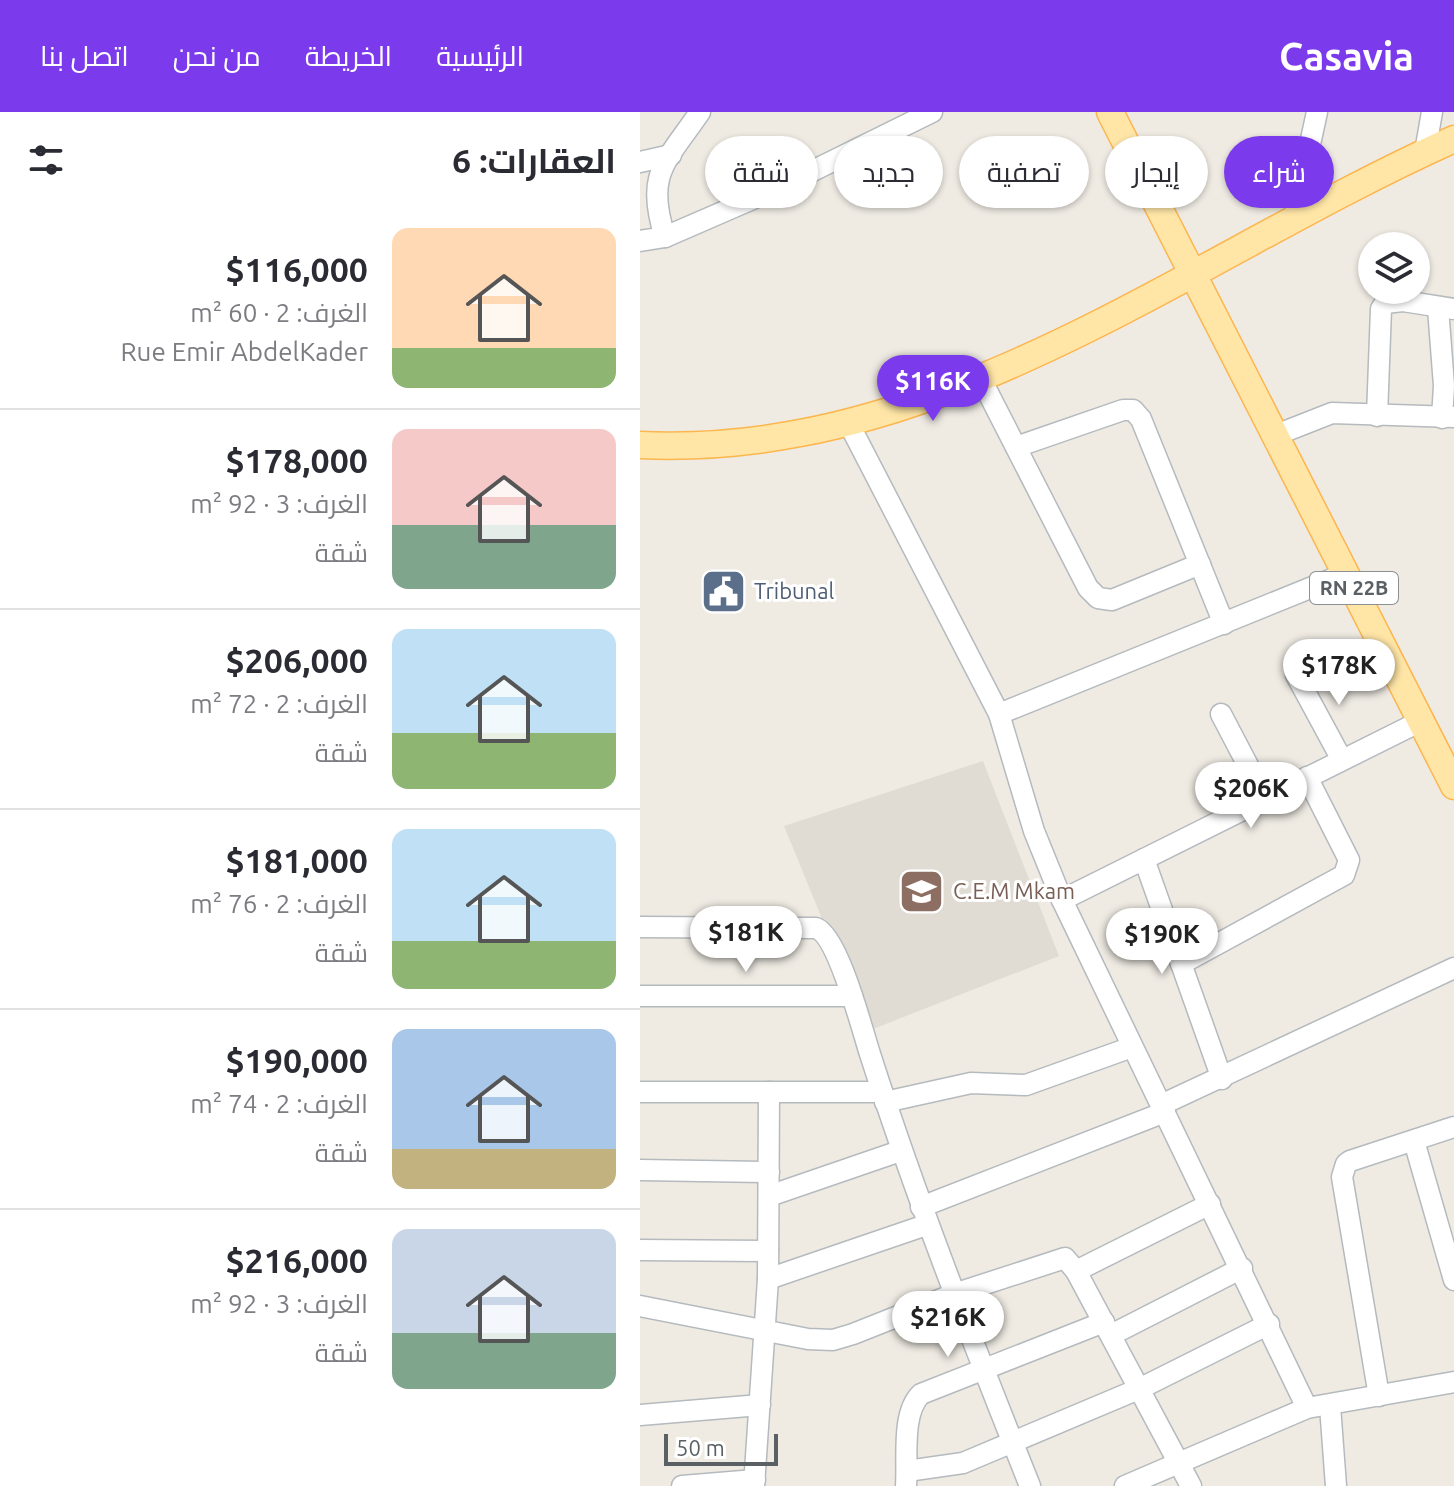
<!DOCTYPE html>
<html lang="ar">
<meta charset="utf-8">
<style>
body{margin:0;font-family:Ubuntu,Cairo,sans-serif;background:#f7f7f7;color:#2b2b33;direction:rtl;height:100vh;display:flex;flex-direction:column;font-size:30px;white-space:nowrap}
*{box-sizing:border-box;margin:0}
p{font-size:26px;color:#7c7c81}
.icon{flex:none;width:44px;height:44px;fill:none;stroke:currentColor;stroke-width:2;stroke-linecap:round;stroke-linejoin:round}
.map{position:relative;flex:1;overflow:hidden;direction:ltr}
.details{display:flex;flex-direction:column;background:#fff;width:640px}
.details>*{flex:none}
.banner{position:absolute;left:24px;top:24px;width:670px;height:72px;direction:rtl;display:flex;gap:16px}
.fabs{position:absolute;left:718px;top:120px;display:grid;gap:16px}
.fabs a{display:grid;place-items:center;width:72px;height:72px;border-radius:50%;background:#fff;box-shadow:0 2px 6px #0004;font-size:40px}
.scale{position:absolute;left:24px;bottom:20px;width:114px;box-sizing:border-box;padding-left:8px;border:4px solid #5b6065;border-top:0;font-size:22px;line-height:28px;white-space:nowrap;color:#5b6065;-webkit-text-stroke:6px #fff;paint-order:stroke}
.price{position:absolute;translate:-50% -68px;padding:0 18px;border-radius:28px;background:#fff;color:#222;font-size:26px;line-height:52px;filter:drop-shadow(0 2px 4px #0008)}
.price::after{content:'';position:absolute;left:50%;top:48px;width:24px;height:18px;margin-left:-12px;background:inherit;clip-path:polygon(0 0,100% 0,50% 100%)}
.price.current{background:#7c3aed;color:#fff}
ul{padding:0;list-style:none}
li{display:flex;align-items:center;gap:24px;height:200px;padding:0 24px}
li+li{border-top:2px solid #e1e1e2}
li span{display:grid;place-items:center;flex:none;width:224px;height:160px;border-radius:16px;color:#555}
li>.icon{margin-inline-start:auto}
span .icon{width:96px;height:96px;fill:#fffc;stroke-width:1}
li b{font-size:34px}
h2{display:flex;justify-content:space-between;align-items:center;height:96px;padding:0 24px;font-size:34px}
.tag{padding:0 28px;border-radius:36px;background:#fff;box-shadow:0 2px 6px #0004;font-size:28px;line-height:72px}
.tag.current{background:#7c3aed;color:#fff}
header{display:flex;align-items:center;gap:48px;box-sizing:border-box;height:112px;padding:0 40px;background:#7c3aed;color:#fff}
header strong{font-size:38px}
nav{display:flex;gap:44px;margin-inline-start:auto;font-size:28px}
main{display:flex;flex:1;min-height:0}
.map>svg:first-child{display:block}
.education{fill:#e1dcd3}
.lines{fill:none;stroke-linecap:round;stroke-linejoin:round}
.minor-casing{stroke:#b5babe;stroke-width:23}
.major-casing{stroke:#fcb64f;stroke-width:29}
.minor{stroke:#fff;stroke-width:20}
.major{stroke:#ffe6a7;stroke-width:26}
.labels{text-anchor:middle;stroke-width:6;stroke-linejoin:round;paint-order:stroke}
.shield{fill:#fff;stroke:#8c9093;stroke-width:2}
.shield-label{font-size:20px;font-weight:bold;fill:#5b6065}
.service-label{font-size:22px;fill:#4e5e75;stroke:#fff;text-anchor:start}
.education-label{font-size:22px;fill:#785e54;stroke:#fff;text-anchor:start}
</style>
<header>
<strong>Casavia</strong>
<nav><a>الرئيسية</a><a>الخريطة</a><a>من نحن</a><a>اتصل بنا</a></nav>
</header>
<main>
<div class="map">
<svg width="814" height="1374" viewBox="0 0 814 1374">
<rect width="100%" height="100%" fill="#efebe3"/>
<polygon class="education" points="343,649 419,844 228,919 144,714"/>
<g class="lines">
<defs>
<g id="minor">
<polyline points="785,40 792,0"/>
<polyline points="0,50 31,43"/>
<polyline points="654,106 677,0"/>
<path d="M25 125C5 62 25 51 60 0"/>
<polyline points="0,129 25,125 138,76 292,0"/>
<polyline points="798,196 804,274 802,306"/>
<polyline points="342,269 448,476 458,486 472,488 560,452"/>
<polyline points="737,304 741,197 745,191 763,189 814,197"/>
<polyline points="209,312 359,602 394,719 422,788 667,1296"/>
<polyline points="636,323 692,301 814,305"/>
<polyline points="376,335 483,298 493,298 501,307 584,512"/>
<polyline points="656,563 702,648"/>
<polyline points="359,602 707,461"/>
<polyline points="581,602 625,686"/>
<polyline points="504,747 582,967"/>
<polyline points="422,788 781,609"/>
<path d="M0 815 176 816C198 824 222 917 230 942 277 1089 333 1231 390 1374"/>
<polyline points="541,852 704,763 709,748 667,665"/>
<polyline points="0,884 212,884"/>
<polyline points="0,980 242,980"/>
<polyline points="245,990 331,971 386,973 492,935"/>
<polyline points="521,993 814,856"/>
<polyline points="774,1029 814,1168"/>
<polyline points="0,1058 129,1060"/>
<polyline points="129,1084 260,1039"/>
<polyline points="281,1095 525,1000"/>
<polyline points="0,1138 128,1139"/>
<polyline points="436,1159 570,1092"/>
<polyline points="128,1167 286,1113"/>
<polyline points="0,1194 168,1227 193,1228 213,1222 314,1182 425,1146 436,1159 551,1374"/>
<polyline points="471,1223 602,1156"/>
<polyline points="739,1284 702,1065 706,1052 710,1049 814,1015"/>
<polyline points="690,1294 696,1374"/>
<polyline points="0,1303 120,1293"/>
<polyline points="267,1359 323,1351 501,1276 629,1212"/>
<polyline points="42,1374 115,1368"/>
<polyline points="114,1374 128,1167 129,980"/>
<path d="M266 1374C268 1347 261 1301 281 1282L464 1210"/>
<polyline points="485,1374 667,1296 814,1270"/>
</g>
<g id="major">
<polyline points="470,0 814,674"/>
<path d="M0 333C304 347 550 145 814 27"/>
</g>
</defs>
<use href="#minor" class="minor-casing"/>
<use href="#major" class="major-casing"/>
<use href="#minor" class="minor"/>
<use href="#major" class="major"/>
</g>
<defs>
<symbol id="civic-square" viewBox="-11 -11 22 22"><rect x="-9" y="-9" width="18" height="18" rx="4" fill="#5c6f8a" stroke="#fff"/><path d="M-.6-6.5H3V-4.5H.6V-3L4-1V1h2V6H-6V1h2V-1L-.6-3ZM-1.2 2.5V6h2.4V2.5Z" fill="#fff"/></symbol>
<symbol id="school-square" viewBox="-11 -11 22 22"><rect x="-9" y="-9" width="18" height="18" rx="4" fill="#8d6e63" stroke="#fff"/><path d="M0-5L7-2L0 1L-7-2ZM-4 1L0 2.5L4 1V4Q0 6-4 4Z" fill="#fff"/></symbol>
</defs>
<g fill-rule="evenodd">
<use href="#civic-square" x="58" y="454" width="51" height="51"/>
<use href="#school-square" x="256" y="754" width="51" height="51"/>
</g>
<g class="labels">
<rect class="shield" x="670" y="460" width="88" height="32" rx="6"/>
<g class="shield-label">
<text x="714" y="483">RN 22B</text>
</g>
<g class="service-label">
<text x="114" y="487">Tribunal</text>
</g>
<g class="education-label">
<text x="313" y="787">C.E.M Mkam</text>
</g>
</g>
</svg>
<div class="fabs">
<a><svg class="icon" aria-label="layers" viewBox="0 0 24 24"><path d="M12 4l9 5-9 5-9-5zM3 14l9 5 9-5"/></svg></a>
</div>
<div class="scale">50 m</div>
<b class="price current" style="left:293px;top:311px">$116K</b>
<b class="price" style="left:699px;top:595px">$178K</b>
<b class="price" style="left:611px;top:718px">$206K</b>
<b class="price" style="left:106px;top:862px">$181K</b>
<b class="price" style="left:522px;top:864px">$190K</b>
<b class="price" style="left:308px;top:1247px">$216K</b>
<div class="banner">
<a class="tag current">شراء</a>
<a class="tag">إيجار</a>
<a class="tag">تصفية</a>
<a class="tag">جديد</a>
<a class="tag">شقة</a>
</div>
</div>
<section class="details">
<h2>العقارات: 6<svg class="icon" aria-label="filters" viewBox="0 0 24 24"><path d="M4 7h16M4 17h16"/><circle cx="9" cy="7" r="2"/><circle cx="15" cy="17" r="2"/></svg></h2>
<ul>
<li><span style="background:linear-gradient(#ffd9b3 75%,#8fb573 0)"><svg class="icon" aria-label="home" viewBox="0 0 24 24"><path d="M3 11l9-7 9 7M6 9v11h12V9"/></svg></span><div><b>$116,000</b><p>الغرف: 2 · 60 m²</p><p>Rue Emir AbdelKader</p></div></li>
<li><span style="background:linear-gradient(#f6c9c9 60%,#7fa58c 0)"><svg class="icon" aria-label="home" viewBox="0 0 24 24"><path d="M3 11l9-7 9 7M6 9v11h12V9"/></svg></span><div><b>$178,000</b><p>الغرف: 3 · 92 m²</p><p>شقة</p></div></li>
<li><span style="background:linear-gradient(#bfe0f5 65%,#8fb573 0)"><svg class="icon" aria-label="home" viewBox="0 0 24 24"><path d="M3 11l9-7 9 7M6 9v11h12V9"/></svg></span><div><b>$206,000</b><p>الغرف: 2 · 72 m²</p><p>شقة</p></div></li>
<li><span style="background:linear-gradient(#bfe0f5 70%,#8fb573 0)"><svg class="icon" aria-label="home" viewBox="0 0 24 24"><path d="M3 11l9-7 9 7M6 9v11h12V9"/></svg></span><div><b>$181,000</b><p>الغرف: 2 · 76 m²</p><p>شقة</p></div></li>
<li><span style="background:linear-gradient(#a9c7e8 75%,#c2b280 0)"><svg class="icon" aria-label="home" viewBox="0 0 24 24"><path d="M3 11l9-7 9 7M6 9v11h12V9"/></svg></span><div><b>$190,000</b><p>الغرف: 2 · 74 m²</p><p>شقة</p></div></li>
<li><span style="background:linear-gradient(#c9d6e8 65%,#7fa58c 0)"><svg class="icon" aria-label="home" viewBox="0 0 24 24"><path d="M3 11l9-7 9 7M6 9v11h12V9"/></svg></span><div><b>$216,000</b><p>الغرف: 3 · 92 m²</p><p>شقة</p></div></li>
</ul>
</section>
</main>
